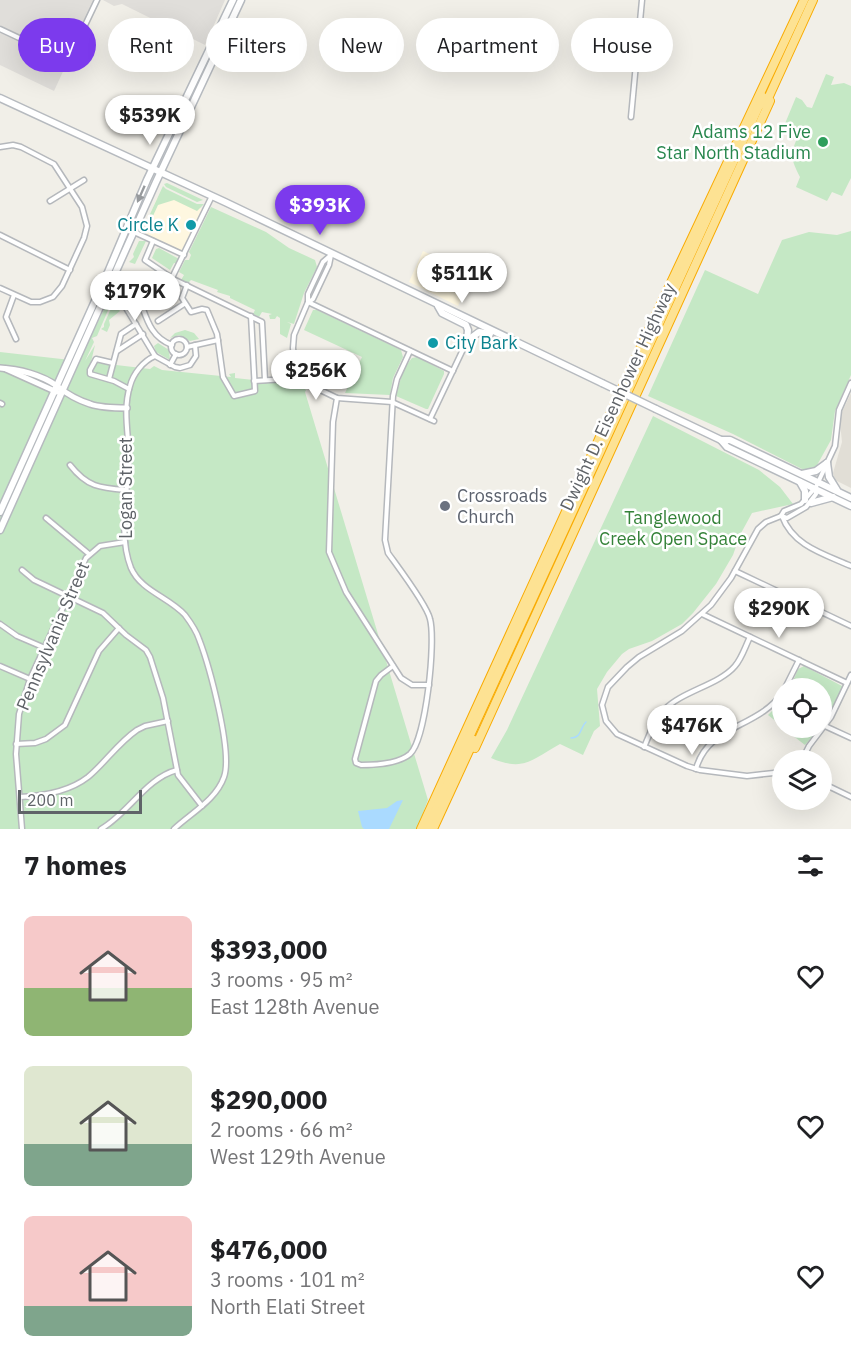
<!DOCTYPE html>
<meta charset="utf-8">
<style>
body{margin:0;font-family:"IBM Plex Sans",sans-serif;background:#f2f2f2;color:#202124;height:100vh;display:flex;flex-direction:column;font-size:22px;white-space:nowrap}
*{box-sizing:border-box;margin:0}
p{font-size:20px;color:#757577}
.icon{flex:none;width:33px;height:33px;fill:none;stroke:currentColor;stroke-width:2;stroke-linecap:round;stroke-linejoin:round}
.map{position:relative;height:829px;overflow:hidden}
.side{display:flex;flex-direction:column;background:#fff;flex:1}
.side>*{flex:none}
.hud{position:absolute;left:18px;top:18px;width:816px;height:54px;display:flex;gap:12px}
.fabs{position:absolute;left:772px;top:678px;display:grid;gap:12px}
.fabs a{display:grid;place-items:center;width:60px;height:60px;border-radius:50%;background:#fff;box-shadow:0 6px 24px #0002;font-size:30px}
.scale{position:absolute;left:18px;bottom:15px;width:124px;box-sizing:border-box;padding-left:6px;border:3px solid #5f6368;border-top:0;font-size:16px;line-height:21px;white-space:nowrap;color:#5f6368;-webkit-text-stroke:4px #fff;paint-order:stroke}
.price{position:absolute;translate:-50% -51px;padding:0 14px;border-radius:21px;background:#fff;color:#222;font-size:20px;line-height:39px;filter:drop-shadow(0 2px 3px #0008)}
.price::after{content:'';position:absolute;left:50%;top:36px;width:18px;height:14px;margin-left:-9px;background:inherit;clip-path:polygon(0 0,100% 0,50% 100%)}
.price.active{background:#7c3aed;color:#fff}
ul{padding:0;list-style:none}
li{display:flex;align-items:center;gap:18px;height:150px;padding:0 24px}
li span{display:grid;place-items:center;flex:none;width:168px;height:120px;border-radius:9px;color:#555}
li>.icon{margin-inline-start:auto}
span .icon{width:72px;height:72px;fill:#fffc;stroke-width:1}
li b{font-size:26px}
h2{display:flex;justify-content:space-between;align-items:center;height:72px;padding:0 24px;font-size:26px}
.chip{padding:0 21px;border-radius:27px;background:#fff;box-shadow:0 6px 24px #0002;font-size:21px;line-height:54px}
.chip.active{background:#7c3aed;color:#fff}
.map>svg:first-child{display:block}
.commercial{fill:#fef7e0}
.industrial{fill:#e0deda}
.education{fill:#e1ded6}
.green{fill:#c5e8c5}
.water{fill:#aadaff}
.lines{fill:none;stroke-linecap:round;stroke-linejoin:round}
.stream{stroke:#aadaff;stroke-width:1.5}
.minor-casing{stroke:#b5b8bc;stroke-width:7}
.tertiary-casing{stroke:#b5b8bc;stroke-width:8}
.secondary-casing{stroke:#b6babf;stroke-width:9}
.motorway-casing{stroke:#f9ab00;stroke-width:10}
.minor{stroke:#fff;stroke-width:4}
.tertiary{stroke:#fff;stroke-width:5}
.secondary{stroke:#fff;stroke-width:6}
.motorway{stroke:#fde293;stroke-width:8}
.secondary-bridge-casing{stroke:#b6babf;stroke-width:9;stroke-linecap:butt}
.secondary-bridge{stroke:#fff;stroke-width:6}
.oneway{fill:#979a9d}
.leisure-dot{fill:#2e9e5b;stroke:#fff;stroke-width:2}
.culture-dot{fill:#0f9aa8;stroke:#fff;stroke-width:2}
.worship-dot{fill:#6b7280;stroke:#fff;stroke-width:2}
.labels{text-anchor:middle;stroke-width:5;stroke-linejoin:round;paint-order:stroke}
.leisure-label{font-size:18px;fill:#27864d;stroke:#fff;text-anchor:end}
.culture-label{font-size:18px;fill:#0d838f;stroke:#fff;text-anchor:end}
.street-label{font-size:18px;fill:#5f6368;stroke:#fff}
.worship-label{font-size:18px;fill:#5b616d;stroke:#fff;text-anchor:start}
.park-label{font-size:18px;fill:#348238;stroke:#fff}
</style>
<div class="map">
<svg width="851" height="829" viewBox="0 0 851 829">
<rect width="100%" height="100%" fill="#f1efe8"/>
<g class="commercial">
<polygon points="169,193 202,209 181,256 140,238 157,198"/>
<polygon points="423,251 473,275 458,306 409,282"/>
</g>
<g class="industrial">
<polygon points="0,0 96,0 54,91 0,65"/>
<polygon points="103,0 225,0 205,45 122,4 114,6"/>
</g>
<polygon class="education" points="851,393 851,488 835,480 833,473 842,442 840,423 842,412"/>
<g class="green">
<path d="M826 74 834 77 831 85 844 83 851 86V178L842 196 832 192 827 201 796 187 800 177C790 157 790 154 799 134L784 126 796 97 802 100 807 107 812 108Z"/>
<polygon points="167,183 203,200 197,202 166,187 164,184"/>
<polygon points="163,186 166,189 197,204 204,204 197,211 174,200 158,205 147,229 144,227"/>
<polygon points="211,207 266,232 289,248 315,260 317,267 304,293 294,324 287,322 291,324 287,338 280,334 280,318 277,316 275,319 270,319 269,315 272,314 262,312 259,317 253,314 255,310 230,298 230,296 217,292 218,290 191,280 188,283 181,280 184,275 179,272 185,260 189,260 191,255 189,252"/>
<polygon points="851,231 851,375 835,411 831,440 816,467 812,467 810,470 802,469 733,434 648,396 705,270 758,294 782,240 809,232 837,235"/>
<polygon points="139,241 146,241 135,264 129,262 134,257 133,254"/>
<polygon points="159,248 179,259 177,264 174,263 170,270 152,258 156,249"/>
<polygon points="145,283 153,291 150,293 155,291 157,293 144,299 141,297"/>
<polygon points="116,292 133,300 138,311 135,311 129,301 125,302 119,307 113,303"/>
<polygon points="112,293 112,301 97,336 92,338 94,342 85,361 95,345 91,362 150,369 154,366 162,370 231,377 229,374 235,373 235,378 292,384 297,381 306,390 305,392 428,800 417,829 0,829 0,352 79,361"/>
<polygon points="113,304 120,311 109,320 110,325 107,332 101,329 104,327 104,324"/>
<polygon points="313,310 317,310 401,350 403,357 393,378 390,395 345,393 362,357 304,330"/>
<polygon points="185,330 194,333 199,339 190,341 179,335 170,338 175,333"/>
<polygon points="158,343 169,350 170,360 156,352 154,346"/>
<path d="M417 357 444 371V374L428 409H426L396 396C399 383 403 368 412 358Z"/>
<path d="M653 416 759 470 780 487 793 504 752 513 740 535 733 555 716 584 693 613 682 624 652 641 629 649 622 654 607 672 597 689 600 726 594 731 583 755 560 744C531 760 524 772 491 758L507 730Z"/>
<polygon points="804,666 842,686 843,691 822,725 822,688 790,688 798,669"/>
<polygon points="783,700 783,727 768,715"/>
<polygon points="783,728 820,728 805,745"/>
</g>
<polygon class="water" points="403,800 389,829 364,829 362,827 358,811 387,808 397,801"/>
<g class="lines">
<path class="stream" d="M571 738C582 738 580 727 586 722"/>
<defs>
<g id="minor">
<polyline points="0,29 68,61 97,0"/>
<polyline points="631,117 642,0"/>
<polyline points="0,147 13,145 21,147 54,164 82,207 87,226 84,238 62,286 53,297 40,302 31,302 0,288"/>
<polyline points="50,201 84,180"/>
<polyline points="134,232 184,255"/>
<polyline points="0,235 70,270"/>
<polyline points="153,241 145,260 173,279 262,322 265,380"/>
<polyline points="331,255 323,262 308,294 308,302 294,335 293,348 294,358 301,374 314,387 337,398 392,402 434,421"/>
<path d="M115 275 132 284C146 306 144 335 172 345"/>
<polyline points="187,285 182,298 191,312 202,309 207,310 217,334 223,377 234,396 255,391 251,316"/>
<polyline points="14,295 6,317 16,339"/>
<polyline points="308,302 453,371"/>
<polyline points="309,302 313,299 329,265 331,255"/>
<polyline points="123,303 155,356 175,367 180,368 190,365 196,356 195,345"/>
<polyline points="140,304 158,296 168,286 212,196"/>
<polyline points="158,321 184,304"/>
<circle cx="179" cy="347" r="8"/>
<polyline points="187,347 218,340"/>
<polyline points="117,351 143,334"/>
<path d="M155 356C143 361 133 374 130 386 123 408 128 432 129 454 129 491 117 532 131 568 141 591 169 597 185 615 191 623 196 630 199 639 209 665 233 752 224 777 216 800 191 813 174 829"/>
<polyline points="113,363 96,359 90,370 90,374 114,381 129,389"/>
<polyline points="170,365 176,354"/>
<polyline points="109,379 121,334 136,324"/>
<polyline points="254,381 287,379"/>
<polyline points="337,398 333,422 329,552 346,592 401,678 412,685 429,685"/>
<polyline points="0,403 2,404"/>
<polyline points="430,419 467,341"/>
<path d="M70 465C87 487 100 488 126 490"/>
<polyline points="781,516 787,518 806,507 816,494 815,489 835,446 839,410 851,383"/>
<path d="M782 516C793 546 824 554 851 566"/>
<polyline points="46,518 89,554"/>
<polyline points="22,570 34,580 103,613 126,635 146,650 150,657 163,698 178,775 202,806"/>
<polyline points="735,571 851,626"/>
<polyline points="702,614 847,683"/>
<polyline points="0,624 17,636 45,648"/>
<polyline points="0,666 30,679"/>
<path d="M393 666 381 675 376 681 355 759 356 763 361 765C375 765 398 764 410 754 426 739 436 641 430 619 427 605 398 567 388 553L385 540 393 396 397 379 410 351"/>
<polyline points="785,688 799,660"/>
<polyline points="825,726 851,738"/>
<polyline points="16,744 35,743 46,739 65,725 99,651 119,628"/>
<path d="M644 747C650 734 654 720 664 710 682 691 719 685 735 666 742 658 745 647 750 637"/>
<polyline points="802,760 809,746 831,717 851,675"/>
<path d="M696 769C708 724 758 729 783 692"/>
<polyline points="783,772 747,776 700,770 687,766 617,734 606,721 602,705 608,687 627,667 639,657 682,631 711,605 731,578 758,529 766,522 781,516 784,511 801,504 814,489"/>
<polyline points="822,783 851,797"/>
<path d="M20 797C42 796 70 791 88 777 105 763 118 743 137 730L145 726 168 721"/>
<polyline points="22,829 16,754 19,714 30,679 86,558 100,546 125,542"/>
<path d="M101 829C128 814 146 778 177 770"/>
</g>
<g id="tertiary">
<path d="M0 368C19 369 42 375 57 386 67 394 77 400 90 404 101 408 115 408 127 408"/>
<polyline points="6,369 57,392"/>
</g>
<g id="secondary">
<polyline points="0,98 225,202 602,383"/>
<polyline points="438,306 442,313 466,325 468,330 467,341"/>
<polyline points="467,341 479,332 490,334"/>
<polyline points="656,409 721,440 727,447 851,506"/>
<polyline points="721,440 730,440 851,498"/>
<polyline points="827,463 829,477 837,490"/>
<polyline points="802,474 816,471 827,463"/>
<polyline points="800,482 805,491 805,500"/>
<polyline points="811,503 833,497"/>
<polyline points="0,512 108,272 147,180 233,0"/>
<polyline points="0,530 156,182 241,0"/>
</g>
<g id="motorway">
<polyline points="765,105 813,0"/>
<polyline points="475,748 770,101"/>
<polyline points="421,829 652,323 804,0"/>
<polyline points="427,829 763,97"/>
<polyline points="433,829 474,740"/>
</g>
</defs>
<use href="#minor" class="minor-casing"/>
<use href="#tertiary" class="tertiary-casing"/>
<use href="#secondary" class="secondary-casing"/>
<use href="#motorway" class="motorway-casing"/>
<use href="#minor" class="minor"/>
<use href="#tertiary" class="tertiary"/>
<use href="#secondary" class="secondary"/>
<use href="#motorway" class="motorway"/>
<defs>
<polyline id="secondary-bridge" points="602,383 656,409"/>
</defs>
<use href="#secondary-bridge" class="secondary-bridge-casing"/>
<use href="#secondary-bridge" class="secondary-bridge"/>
</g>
<defs><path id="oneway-solid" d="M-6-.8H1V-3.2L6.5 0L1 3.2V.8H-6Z" transform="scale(1.5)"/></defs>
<use class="oneway" href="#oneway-solid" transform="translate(141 194) rotate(114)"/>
<circle class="leisure-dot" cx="823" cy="142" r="6"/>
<g class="culture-dot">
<circle cx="191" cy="225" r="6"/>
<circle cx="433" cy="343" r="6"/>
</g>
<circle class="worship-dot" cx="445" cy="506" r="6"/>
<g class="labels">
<g class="leisure-label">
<text x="811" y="138">Adams 12 Five<tspan x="811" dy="21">Star North Stadium</tspan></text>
</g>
<g class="culture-label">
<text x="179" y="231">Circle K</text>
<text x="445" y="349" text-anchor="start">City Bark</text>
</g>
<g class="street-label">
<text transform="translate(618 397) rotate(-65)" y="6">Dwight D. Eisenhower Highway</text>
<text transform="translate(126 488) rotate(-90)" y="6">Logan Street</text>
<text transform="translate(53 636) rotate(-67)" y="6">Pennsylvania Street</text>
</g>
<g class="worship-label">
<text x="457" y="502">Crossroads<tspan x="457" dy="21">Church</tspan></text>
</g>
<g class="park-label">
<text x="673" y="524">Tanglewood<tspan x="673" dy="21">Creek Open Space</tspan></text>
</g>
</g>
</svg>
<div class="fabs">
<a><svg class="icon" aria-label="locate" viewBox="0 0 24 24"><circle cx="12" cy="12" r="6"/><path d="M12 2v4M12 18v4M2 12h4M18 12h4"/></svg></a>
<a><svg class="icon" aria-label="layers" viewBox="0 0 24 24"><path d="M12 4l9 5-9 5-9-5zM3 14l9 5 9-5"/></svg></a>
</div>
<div class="scale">200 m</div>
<b class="price" style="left:150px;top:146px">$539K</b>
<b class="price active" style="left:320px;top:236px">$393K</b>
<b class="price" style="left:462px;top:304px">$511K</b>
<b class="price" style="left:135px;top:322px">$179K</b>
<b class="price" style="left:316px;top:401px">$256K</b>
<b class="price" style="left:779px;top:639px">$290K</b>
<b class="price" style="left:692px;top:756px">$476K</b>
<div class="hud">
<a class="chip active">Buy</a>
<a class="chip">Rent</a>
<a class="chip">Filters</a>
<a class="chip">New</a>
<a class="chip">Apartment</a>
<a class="chip">House</a>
</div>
</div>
<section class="side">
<h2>7 homes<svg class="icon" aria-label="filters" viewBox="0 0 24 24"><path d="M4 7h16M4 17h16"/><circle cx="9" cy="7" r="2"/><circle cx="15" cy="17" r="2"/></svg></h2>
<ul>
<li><span style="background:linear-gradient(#f6c9c9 60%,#8fb573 0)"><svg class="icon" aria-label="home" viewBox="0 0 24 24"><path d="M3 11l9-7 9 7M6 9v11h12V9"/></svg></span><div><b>$393,000</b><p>3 rooms · 95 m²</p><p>East 128th Avenue</p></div><svg class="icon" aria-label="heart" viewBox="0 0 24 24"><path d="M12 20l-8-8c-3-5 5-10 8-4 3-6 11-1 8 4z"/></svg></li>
<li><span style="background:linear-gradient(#dfe7d0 65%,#7fa58c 0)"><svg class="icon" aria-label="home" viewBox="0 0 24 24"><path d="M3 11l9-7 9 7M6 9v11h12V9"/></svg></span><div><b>$290,000</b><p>2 rooms · 66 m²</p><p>West 129th Avenue</p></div><svg class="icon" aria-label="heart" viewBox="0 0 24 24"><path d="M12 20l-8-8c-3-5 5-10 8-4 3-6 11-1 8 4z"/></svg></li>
<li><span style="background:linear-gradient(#f6c9c9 75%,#7fa58c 0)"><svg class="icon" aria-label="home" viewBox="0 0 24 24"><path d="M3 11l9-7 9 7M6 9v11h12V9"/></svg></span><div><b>$476,000</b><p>3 rooms · 101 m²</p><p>North Elati Street</p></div><svg class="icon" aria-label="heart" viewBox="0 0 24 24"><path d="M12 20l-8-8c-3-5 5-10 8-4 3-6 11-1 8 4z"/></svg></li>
</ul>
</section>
